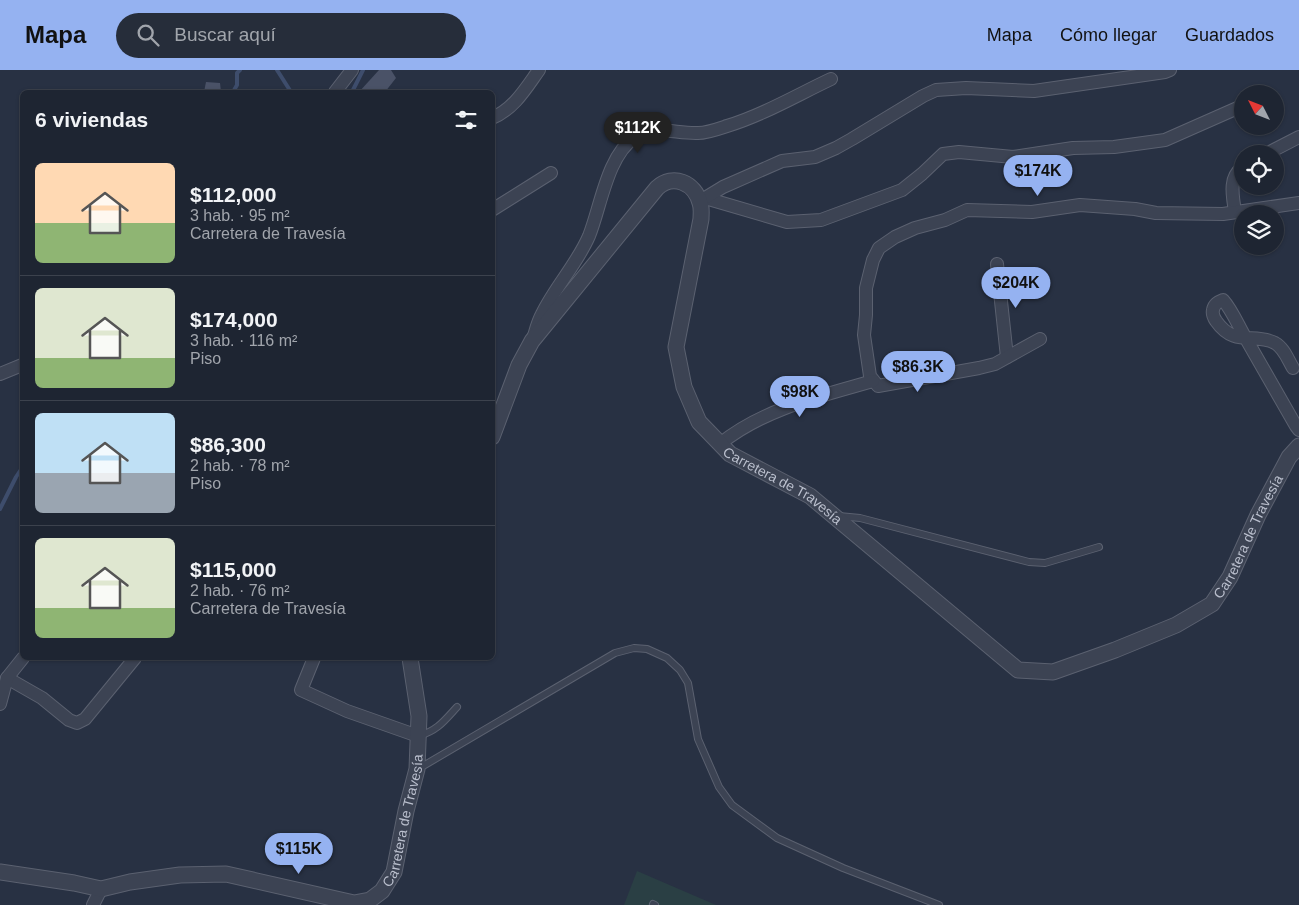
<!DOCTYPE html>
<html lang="es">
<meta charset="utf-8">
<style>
body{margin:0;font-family:Helvetica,sans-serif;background:#262d3a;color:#f1f3f6;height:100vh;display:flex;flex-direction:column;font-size:19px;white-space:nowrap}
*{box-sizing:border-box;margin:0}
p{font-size:16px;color:#a1a5ac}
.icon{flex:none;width:28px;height:28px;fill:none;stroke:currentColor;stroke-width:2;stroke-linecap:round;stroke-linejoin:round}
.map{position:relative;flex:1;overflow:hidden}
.panel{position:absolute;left:20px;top:20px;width:475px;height:570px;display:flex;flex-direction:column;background:#1e2532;border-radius:8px;box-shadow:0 1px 4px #0004,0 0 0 1px #3c424d}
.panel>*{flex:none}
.needle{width:32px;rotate:312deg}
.controls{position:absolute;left:1234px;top:15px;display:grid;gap:10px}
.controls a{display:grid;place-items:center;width:50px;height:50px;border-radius:50%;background:#1e2532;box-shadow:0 1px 4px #0004,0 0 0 1px #3c424d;font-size:25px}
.price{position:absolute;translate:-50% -42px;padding:0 11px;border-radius:18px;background:#95b2f1;color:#111;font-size:16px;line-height:32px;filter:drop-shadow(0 1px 2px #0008)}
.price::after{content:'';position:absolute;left:50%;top:30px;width:15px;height:11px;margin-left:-8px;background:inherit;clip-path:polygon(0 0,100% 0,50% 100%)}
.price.active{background:#222;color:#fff}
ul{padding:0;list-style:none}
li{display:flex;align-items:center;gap:15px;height:125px;padding:0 15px}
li+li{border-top:1px solid #3c424d}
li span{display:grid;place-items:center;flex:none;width:140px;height:100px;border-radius:8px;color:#555}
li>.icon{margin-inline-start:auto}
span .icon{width:60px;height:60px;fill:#fffc;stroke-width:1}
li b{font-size:21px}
h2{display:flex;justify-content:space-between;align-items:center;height:60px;padding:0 15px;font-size:21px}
header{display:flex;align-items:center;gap:30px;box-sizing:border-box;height:70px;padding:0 25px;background:#95b2f1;color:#111}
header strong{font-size:24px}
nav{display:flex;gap:28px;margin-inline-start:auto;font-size:18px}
.search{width:350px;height:45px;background:#262d3a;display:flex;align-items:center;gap:12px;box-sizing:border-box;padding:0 18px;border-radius:28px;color:#a1a5ac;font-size:19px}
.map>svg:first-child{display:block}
.green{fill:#2a3f44}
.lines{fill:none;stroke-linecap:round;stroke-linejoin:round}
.stream{stroke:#3e4d6c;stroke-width:4}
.building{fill:#4a5267}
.service-casing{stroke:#5b6170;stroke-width:8}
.minor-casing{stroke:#5b6170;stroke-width:14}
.tertiary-casing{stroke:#5b6170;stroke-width:17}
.service{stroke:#3c4353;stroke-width:6}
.minor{stroke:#3c4353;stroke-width:12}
.tertiary{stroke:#3c4353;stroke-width:15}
.labels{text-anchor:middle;stroke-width:4.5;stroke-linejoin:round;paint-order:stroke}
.street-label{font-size:14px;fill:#babfcd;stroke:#212838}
</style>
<header>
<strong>Mapa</strong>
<div class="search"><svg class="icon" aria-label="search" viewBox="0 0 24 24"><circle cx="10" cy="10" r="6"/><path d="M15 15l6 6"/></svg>Buscar aquí</div>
<nav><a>Mapa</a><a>Cómo llegar</a><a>Guardados</a></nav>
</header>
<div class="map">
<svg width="1299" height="835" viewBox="0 0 1299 835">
<rect width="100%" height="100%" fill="#283143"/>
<polygon class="green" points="637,801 716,835 624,835"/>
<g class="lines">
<g class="stream">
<polyline points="277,0 291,22"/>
<polyline points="233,22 237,15 237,3 240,0"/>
<polyline points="352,22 363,0"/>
<polyline points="0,439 16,407 22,398"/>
</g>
</g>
<g class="building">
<polygon points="379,0 391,0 396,8 385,22 359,22"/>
<polygon points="206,12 220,13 221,22 204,22"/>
</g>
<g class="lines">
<defs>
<g id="service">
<polyline points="839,446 860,448 1029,492 1045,493 1099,477"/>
<path d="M419 666C438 660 444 651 457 637"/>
<polyline points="418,699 615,583 634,578 647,579 667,588 680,600 688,613 698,669 719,717 732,735 777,768 843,798 939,835"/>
<polyline points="653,834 655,835"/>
</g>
<g id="minor">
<polyline points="335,22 352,0"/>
<path d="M492 48C514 39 526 18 539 0"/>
<polyline points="1266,84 1299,67"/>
<polyline points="705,128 787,152 821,150 902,120 922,104 943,84 959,82 1013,87 1073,78 1114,77 1165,70 1242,36"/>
<polyline points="702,132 705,128 723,117 782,91 815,87 836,78 852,69 923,26 936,20 966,18 1034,21 1165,2 1170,0"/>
<polyline points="492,140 551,103"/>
<path d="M1235 142C1233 127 1228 108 1242 98"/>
<polyline points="997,194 1007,287"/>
<path d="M534 266C536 259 538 251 542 244 555 217 577 194 589 166 601 136 607 86 635 67 654 54 676 64 698 63 707 63 718 59 727 56 763 45 797 25 831 9"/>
<polyline points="1040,269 995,294 979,298 878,316 870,306 864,265 866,245 866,218 873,190 879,178 895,167 915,158 945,150 967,140 1032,142 1080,135 1135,139 1156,143 1223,144 1299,133"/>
<path d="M1293 298C1288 290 1284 278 1275 273 1254 262 1235 278 1216 251 1214 248 1212 244 1213 240 1214 234 1218 232 1223 230 1232 240 1238 255 1245 267 1262 297 1279 326 1296 356L1299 360"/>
<polyline points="0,304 22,295"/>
<path d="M720 374C763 339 821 326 873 311"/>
<polyline points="314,588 301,620 347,641 418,666"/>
<polyline points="7,608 42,628 69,650 77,653 85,649 135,588"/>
<polyline points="0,634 7,608 23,588"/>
<polyline points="93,835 101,819"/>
</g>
<g id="tertiary">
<path id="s1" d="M492 367 519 295 532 271 657 118C673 103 695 113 700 133 702 138 701 144 701 149L676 277 684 317 699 352 730 384 810 426 1018 600 1053 602 1115 580 1176 555 1212 534 1230 507 1258 445 1289 387 1299 376"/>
<path id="s2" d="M0 802 74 813 101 819 130 812 180 805 226 804 354 833 370 830 382 821 394 802 406 741 417 699 419 646 410 588"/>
</g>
</defs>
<use href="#service" class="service-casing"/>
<use href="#minor" class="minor-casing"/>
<use href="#tertiary" class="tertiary-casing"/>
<use href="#service" class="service"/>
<use href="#minor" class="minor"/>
<use href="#tertiary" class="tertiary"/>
</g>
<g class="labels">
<g class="street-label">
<text dy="5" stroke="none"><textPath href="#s1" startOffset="689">Carretera de Travesía</textPath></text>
<text dy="5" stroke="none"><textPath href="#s1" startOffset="1274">Carretera de Travesía</textPath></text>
<text dy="5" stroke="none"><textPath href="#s2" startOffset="466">Carretera de Travesía</textPath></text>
</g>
</g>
</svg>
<div class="controls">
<a><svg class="needle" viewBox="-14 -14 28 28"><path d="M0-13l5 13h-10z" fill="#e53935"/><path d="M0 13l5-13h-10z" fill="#a1a5ac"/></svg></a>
<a><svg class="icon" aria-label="locate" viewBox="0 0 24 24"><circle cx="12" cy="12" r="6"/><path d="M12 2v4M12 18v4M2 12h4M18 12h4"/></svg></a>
<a><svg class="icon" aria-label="layers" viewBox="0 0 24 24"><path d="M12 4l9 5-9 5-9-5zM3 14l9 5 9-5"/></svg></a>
</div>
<b class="price active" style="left:638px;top:84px">$112K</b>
<b class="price" style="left:1038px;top:127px">$174K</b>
<b class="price" style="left:1016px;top:239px">$204K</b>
<b class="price" style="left:918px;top:323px">$86.3K</b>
<b class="price" style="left:800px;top:348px">$98K</b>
<b class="price" style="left:299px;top:805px">$115K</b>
<section class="panel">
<h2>6 viviendas<svg class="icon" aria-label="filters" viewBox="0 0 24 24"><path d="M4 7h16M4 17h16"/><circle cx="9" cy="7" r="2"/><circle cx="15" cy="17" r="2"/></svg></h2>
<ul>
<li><span style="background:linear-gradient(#ffd9b3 60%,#8fb573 0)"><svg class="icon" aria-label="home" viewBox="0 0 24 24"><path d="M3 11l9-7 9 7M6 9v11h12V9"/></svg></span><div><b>$112,000</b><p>3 hab. · 95 m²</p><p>Carretera de Travesía</p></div></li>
<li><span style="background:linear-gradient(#dfe7d0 70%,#8fb573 0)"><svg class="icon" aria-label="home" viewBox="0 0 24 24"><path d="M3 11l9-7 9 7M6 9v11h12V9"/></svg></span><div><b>$174,000</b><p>3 hab. · 116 m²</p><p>Piso</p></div></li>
<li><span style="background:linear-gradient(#bfe0f5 60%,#9aa5b1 0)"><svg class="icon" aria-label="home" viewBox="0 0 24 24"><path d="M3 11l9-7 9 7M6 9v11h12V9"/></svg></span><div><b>$86,300</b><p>2 hab. · 78 m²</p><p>Piso</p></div></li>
<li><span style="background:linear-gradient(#dfe7d0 70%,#8fb573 0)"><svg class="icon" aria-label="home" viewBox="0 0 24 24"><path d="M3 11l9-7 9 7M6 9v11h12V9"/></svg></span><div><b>$115,000</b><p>2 hab. · 76 m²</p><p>Carretera de Travesía</p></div></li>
</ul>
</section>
</div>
